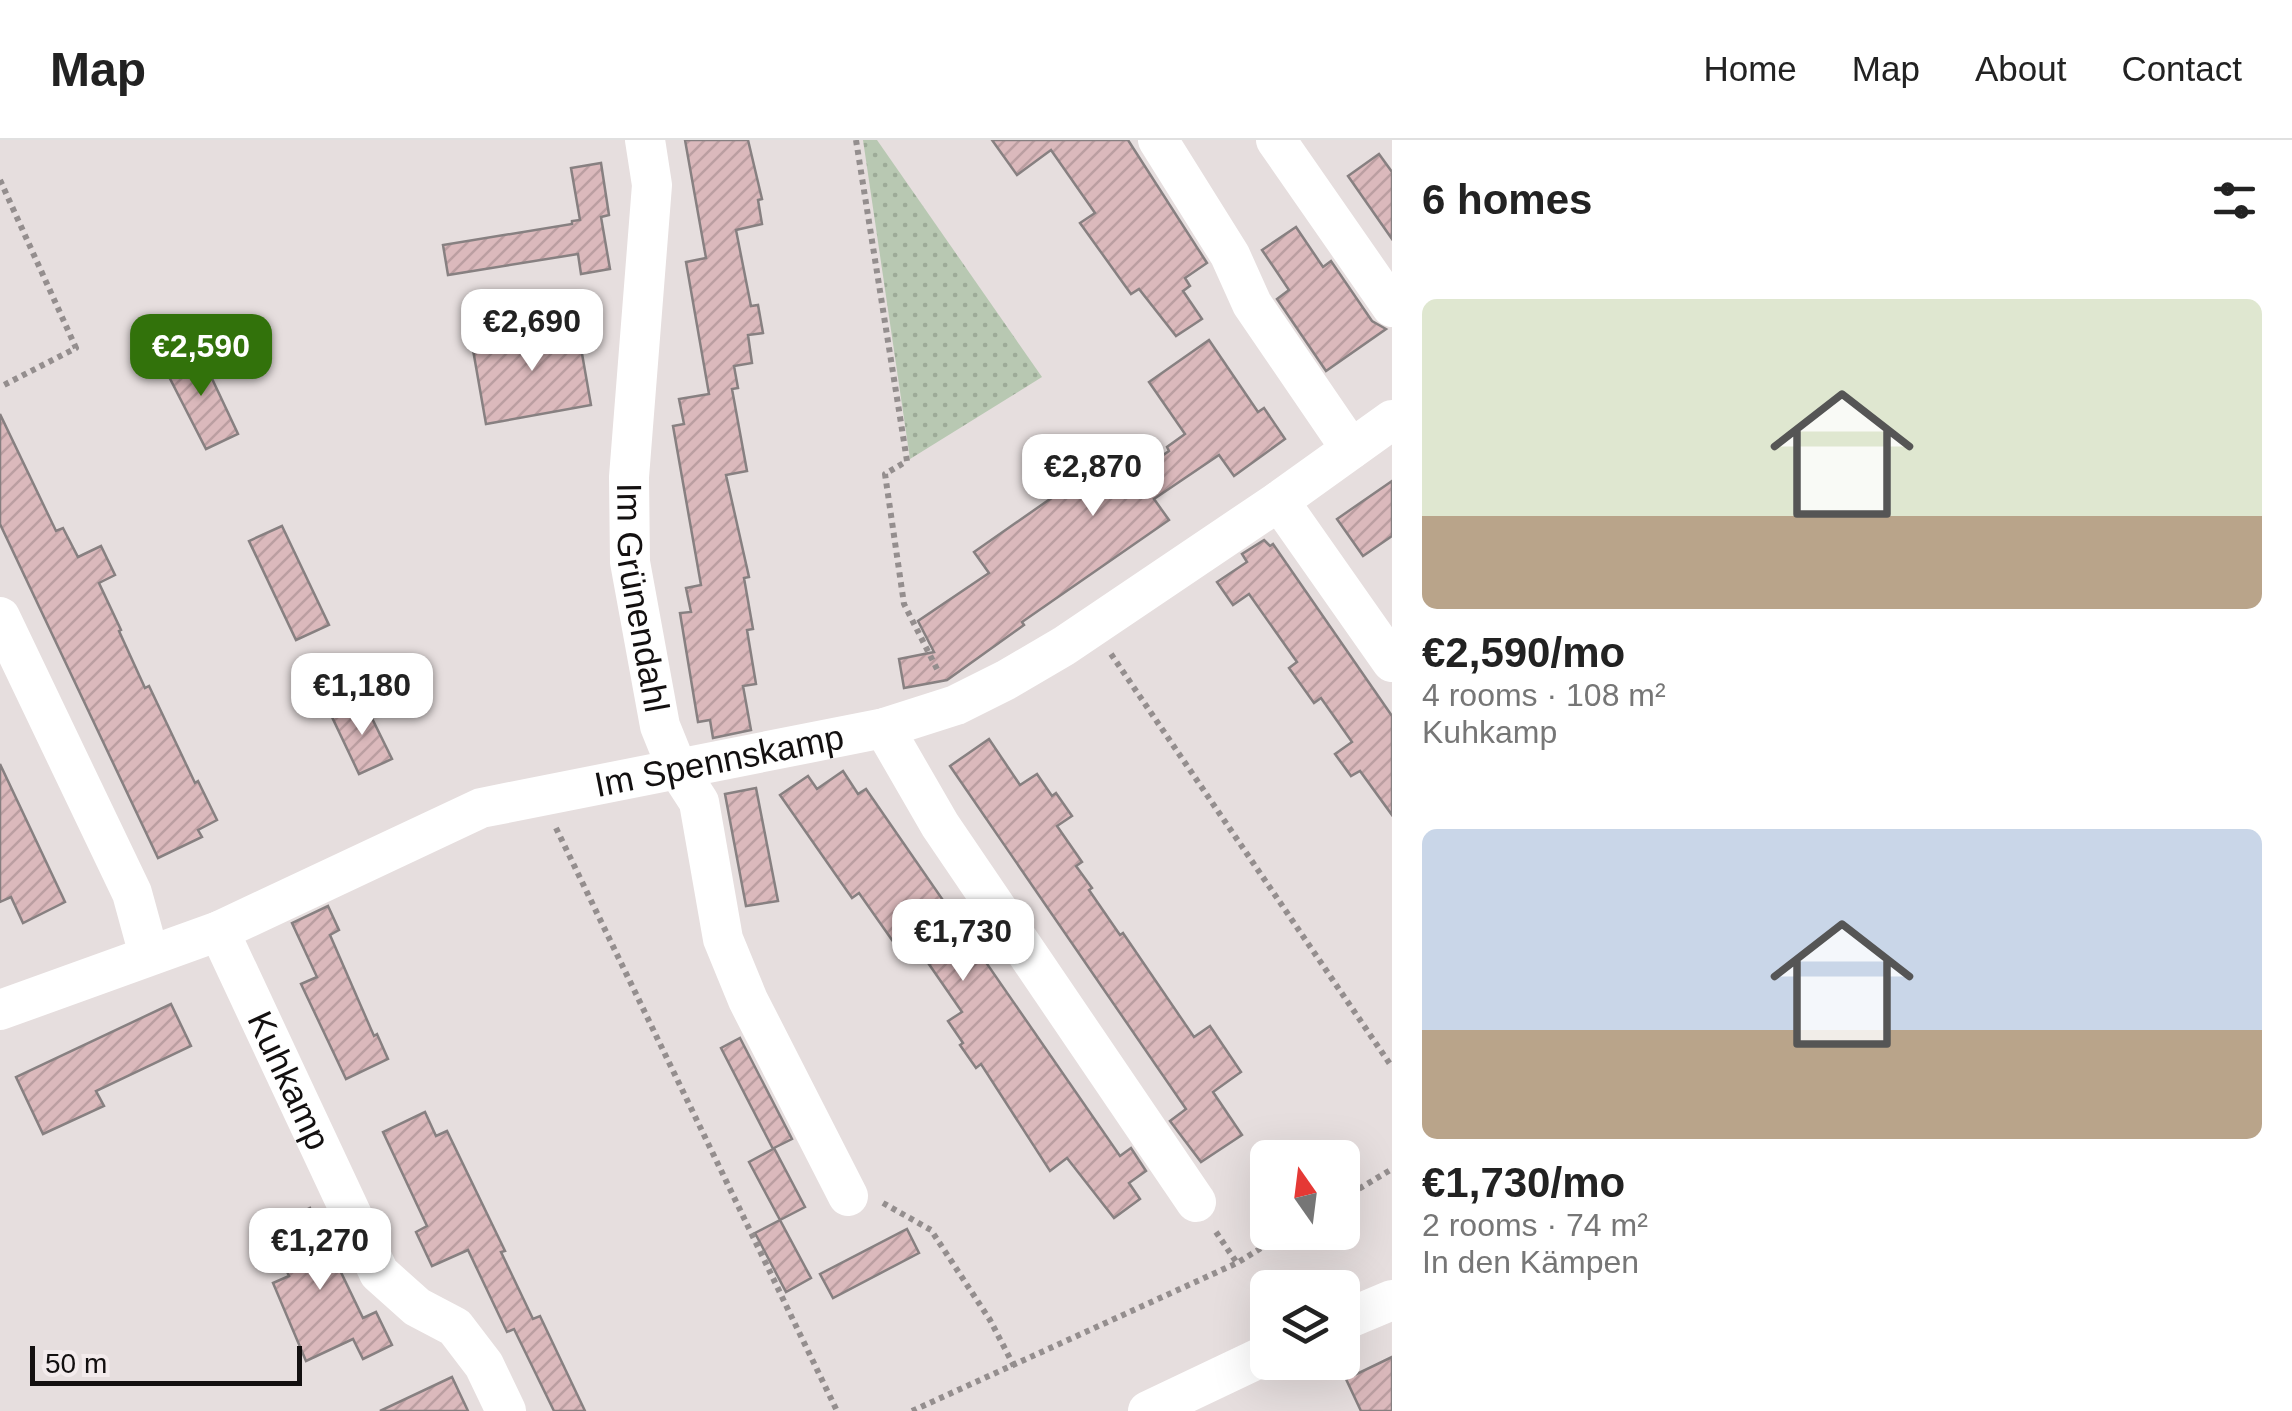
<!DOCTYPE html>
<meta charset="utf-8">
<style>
body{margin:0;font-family:Helvetica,sans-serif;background:#f2f2f2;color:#222;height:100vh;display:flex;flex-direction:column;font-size:38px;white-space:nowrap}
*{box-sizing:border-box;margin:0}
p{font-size:32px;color:#767676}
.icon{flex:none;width:55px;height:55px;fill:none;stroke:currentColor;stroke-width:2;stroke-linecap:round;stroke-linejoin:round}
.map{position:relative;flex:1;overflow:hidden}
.side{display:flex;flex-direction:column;background:#fff;width:900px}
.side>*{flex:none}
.needle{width:65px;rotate:346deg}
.tools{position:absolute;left:1250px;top:1000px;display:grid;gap:20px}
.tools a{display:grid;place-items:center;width:110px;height:110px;border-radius:15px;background:#fff;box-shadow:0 10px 40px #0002;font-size:50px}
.scale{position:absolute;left:30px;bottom:25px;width:272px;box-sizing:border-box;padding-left:10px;border:5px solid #131010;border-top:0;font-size:28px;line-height:35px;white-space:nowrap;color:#131010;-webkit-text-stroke:8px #f3ebec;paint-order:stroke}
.price{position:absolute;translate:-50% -85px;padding:0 22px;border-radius:20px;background:#fff;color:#222;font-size:32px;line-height:65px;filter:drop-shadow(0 2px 5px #0008)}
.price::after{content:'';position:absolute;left:50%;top:60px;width:30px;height:22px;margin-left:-15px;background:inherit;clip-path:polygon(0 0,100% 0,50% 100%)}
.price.current{background:#32720b;color:#fff}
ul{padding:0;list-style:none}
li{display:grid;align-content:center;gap:20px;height:530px;padding:0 30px}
li span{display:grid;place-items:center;height:310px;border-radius:15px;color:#555}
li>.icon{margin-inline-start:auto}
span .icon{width:180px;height:180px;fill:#fffc;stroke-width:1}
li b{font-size:42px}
h2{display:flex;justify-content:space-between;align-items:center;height:120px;padding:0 30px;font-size:42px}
header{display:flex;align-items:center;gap:60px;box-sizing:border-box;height:140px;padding:0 50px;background:#fff;border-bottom:2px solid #e0e0e0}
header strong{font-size:48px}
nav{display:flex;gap:55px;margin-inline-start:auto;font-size:35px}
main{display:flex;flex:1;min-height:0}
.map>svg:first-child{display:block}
.park{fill:url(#park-dots)}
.building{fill:url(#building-hatch);stroke:#878081;stroke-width:2.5}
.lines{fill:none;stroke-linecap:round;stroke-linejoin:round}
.path{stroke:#948e8e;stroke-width:6;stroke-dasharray:5 5;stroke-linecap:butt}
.minor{stroke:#fff;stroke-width:40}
.labels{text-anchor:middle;stroke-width:8;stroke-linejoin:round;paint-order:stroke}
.street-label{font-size:35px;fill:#131010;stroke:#f3ebec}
</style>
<header>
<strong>Map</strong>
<nav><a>Home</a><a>Map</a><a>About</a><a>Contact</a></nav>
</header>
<main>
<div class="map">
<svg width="1392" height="1271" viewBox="0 0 1392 1271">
<defs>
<pattern id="park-dots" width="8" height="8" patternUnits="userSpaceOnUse" patternTransform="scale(2.5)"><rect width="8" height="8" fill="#b8c8b2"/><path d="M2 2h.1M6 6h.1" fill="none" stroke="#9dab98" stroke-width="1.8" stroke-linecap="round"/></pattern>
<pattern id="building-hatch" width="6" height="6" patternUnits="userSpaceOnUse" patternTransform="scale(2.5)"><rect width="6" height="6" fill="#dbb9bc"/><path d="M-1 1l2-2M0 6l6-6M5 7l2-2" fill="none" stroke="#bb9ea1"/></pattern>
</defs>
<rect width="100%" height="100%" fill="#e6dede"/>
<polygon class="park" points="863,0 877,0 1042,237 910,319"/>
<g class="building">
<polygon points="685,0 748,0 762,59 758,60 762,84 736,90 751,166 758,165 763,193 748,195 752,223 734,226 738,248 732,249 747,331 726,335 749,437 744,438 753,489 747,490 756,544 743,546 751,590 713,598 710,580 698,582 680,473 691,472 686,448 701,445 673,286 684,284 679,259 709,254 686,122 706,118"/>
<polygon points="992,0 1128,0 1207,123 1185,138 1190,146 1183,151 1202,179 1176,196 1139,149 1131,154 1080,83 1095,73 1051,10 1017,35"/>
<polygon points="1379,14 1392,32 1392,99 1348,36"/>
<polygon points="601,23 609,75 601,77 610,129 581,134 578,114 448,135 443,105 572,84 572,81 580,80 571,28"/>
<polygon points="1296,87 1323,127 1331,121 1372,181 1386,189 1326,231 1277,159 1289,150 1262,110"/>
<polygon points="577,185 591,265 486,284 472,204"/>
<polygon points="1209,200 1258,272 1264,268 1285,299 1234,336 1219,315 1154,359 1169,380 1022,482 1024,485 947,540 904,548 899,519 934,512 918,481 989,433 974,412 1106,320 1122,343 1169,311 1167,307 1185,294 1149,242"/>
<polygon points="199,211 238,294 206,309 162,223"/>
<polygon points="0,274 56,391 63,388 78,417 101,406 115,435 99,443 121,490 119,491 145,548 149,546 195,643 198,641 217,680 198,690 202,697 158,718 0,384"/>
<polygon points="1392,341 1392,396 1363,416 1337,379"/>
<polygon points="282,386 329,485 296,500 249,401"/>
<polygon points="1264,400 1270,406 1273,404 1392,576 1392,675 1360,631 1351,636 1335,614 1352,602 1321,558 1314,563 1289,528 1297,522 1249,454 1233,465 1217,442 1247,422 1242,414"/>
<polygon points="364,562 392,619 359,634 332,577"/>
<polygon points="989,599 1020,645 1037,634 1052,656 1056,653 1072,676 1057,686 1082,722 1076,726 1092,748 1089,750 1120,795 1123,793 1194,897 1210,886 1241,932 1213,952 1242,995 1201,1022 1170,981 1186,969 950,626"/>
<polygon points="0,624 65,762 23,783 11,757 0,762"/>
<polygon points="843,631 858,654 866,649 1120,1016 1131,1008 1146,1031 1129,1043 1140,1059 1114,1078 1067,1018 1050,1031 981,924 976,928 960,905 963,903 948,881 962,872 906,791 892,800 859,753 852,758 780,655 808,636 817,649"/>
<polygon points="756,648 778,761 746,766 725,654"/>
<polygon points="328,766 339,790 330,795 374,896 377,894 388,919 346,939 301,844 317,837 292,783"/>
<polygon points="171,864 191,906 96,951 104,966 43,994 16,937"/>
<polygon points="740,898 792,999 774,1008 805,1067 780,1080 811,1138 786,1152 755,1093 780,1080 749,1022 773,1009 721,908"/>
<polygon points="425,972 436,996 447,991 505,1111 501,1112 533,1179 540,1176 585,1271 554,1271 514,1189 507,1192 468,1110 432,1126 416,1092 427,1086 383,992"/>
<polygon points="310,1068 363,1178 376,1172 392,1205 363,1219 353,1199 306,1221 273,1143 289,1136 268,1089"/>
<polygon points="907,1089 919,1113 833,1158 820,1134"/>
<polygon points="1392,1217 1392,1271 1361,1271 1346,1239"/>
<polygon points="452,1237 468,1271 380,1271"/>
</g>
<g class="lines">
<g class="path">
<polyline points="856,0 907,321 885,334 904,464 939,533"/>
<polyline points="0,40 76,208 0,247"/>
<polyline points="1111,514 1392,927"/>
<polyline points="556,688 837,1271"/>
<polyline points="1342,1059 1392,1029"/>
<polyline points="883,1063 931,1090 990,1180 1014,1226"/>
<polyline points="1216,1092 1237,1123"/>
<polyline points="912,1271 1237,1123 1287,1092"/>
</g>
<g class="minor">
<path id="s1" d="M645 0 652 45 629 337 630 422 660 586 677 628 699 662 723 799 748 860 848 1056"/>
<polyline points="1158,0 1230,115 1252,164 1351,309"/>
<polyline points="1276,0 1392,167"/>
<polyline points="1279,361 1392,522"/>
<polyline points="0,477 132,753 149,815"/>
<polyline points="884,588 940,685 1196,1062"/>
<path id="s2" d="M219 791 379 1133 417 1167 455 1187 484 1225 506 1271"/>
<path id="s3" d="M0 870 219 791 481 668 884 588 956 565 1006 540 1064 506 1279 361 1392 280"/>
<polyline points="1342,1181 1392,1160"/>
<polyline points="1148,1271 1268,1214"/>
</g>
</g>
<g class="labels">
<g class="street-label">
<text dy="12" stroke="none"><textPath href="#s1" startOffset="460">Im Grünendahl</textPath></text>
<text dy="12" stroke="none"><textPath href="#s3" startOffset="765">Im Spennskamp</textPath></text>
<text dy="12" stroke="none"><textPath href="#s2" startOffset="165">Kuhkamp</textPath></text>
</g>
</g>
</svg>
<div class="tools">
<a><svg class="needle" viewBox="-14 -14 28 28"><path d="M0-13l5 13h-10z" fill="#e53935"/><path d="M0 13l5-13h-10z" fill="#767676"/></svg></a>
<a><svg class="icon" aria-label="layers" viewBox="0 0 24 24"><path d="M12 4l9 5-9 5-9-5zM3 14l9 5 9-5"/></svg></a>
</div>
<div class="scale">50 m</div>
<b class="price" style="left:532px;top:234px">€2,690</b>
<b class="price current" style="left:201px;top:259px">€2,590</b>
<b class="price" style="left:1093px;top:379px">€2,870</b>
<b class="price" style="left:362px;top:598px">€1,180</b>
<b class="price" style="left:963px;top:844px">€1,730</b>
<b class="price" style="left:320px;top:1153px">€1,270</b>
</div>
<section class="side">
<h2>6 homes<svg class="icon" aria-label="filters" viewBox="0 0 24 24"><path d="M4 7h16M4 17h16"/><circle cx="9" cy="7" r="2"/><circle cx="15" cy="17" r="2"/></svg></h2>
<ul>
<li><span style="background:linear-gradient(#dfe7d0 70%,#b9a48a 0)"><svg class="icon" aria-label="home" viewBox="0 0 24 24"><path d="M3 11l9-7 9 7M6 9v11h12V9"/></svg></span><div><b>€2,590/mo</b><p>4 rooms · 108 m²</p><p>Kuhkamp</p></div></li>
<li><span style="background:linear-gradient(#c9d6e8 65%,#b9a48a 0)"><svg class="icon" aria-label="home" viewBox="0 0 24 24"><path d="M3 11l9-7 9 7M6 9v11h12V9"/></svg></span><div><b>€1,730/mo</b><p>2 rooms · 74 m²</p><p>In den Kämpen</p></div></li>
</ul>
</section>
</main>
